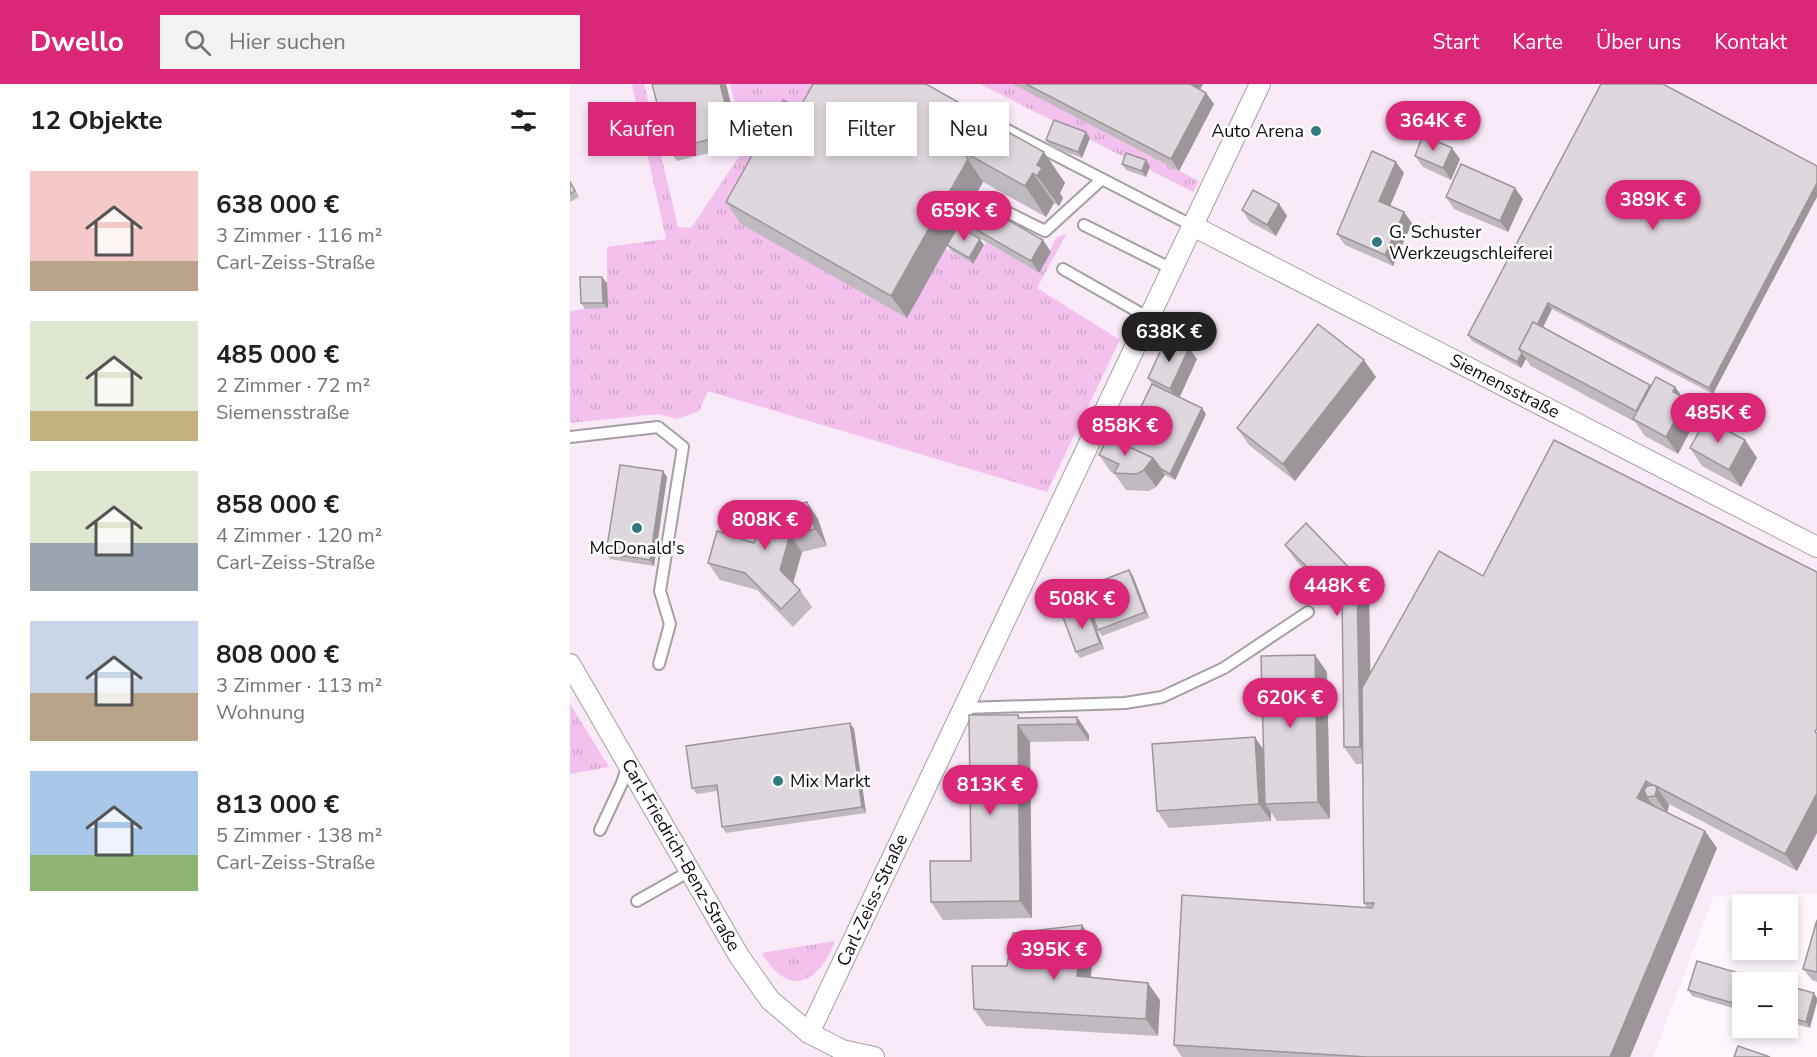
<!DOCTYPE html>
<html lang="de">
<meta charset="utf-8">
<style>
body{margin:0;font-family:"Nunito Sans",sans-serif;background:#f2f2f2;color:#202124;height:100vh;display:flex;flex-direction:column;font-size:22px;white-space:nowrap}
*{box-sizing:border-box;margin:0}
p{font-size:20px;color:#757577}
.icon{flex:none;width:33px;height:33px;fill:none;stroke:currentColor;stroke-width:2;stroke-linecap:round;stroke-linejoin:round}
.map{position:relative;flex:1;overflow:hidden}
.details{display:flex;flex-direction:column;background:#fff;width:570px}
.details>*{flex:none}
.guide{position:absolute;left:18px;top:18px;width:570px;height:54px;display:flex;gap:12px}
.buttons{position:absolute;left:1162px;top:810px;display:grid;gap:12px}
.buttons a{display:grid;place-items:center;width:66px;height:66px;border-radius:0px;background:#fff;box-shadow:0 3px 9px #0003;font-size:30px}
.price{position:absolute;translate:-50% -51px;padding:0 14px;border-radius:21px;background:#db2777;color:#fff;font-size:20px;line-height:39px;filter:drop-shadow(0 2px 3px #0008)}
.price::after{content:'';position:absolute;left:50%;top:36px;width:18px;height:14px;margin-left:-9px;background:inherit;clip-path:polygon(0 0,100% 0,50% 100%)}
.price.on{background:#222;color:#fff}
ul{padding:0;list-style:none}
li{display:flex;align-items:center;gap:18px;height:150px;padding:0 30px}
li span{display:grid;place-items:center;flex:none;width:168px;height:120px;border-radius:0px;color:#555}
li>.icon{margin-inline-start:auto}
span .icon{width:72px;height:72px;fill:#fffc;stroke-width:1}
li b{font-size:26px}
h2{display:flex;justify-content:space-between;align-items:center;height:72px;padding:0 30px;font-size:26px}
.pill{padding:0 21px;border-radius:0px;background:#fff;box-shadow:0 3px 9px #0003;font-size:21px;line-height:54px}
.pill.on{background:#db2777;color:#fff}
header{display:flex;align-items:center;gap:36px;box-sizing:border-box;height:84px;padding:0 30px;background:#db2777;color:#fff}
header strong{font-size:28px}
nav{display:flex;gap:33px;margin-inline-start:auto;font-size:21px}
.search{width:420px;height:54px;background:#f2f2f2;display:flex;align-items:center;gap:15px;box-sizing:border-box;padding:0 21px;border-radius:0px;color:#757577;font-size:22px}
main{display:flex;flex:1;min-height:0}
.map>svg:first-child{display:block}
.built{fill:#f9eaf7}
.grass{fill:url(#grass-tufts)}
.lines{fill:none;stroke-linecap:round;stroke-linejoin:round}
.service-casing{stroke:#a69ea5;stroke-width:14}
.minor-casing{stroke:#a69ea5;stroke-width:22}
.service{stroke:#fff;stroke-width:10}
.minor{stroke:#fff;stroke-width:20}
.wall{fill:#c0b9bf}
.shaded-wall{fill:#9c969b}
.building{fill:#dfd7de;stroke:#9c969b;stroke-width:1.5}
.poi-dot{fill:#327a81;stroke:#fff;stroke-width:2}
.labels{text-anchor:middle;stroke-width:5;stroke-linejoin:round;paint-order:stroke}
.poi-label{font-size:18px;fill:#0f0c0f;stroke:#fff;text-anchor:start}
.street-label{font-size:18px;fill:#0f0c0f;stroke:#fff}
</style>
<header>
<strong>Dwello</strong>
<div class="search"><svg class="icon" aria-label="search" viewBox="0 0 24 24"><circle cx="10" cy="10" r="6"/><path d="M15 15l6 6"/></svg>Hier suchen</div>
<nav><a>Start</a><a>Karte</a><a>Über uns</a><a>Kontakt</a></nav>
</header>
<main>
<section class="details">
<h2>12 Objekte<svg class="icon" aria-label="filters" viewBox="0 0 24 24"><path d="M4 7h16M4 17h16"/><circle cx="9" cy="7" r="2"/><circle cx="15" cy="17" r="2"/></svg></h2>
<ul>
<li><span style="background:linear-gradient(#f6c9c9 75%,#b9a48a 0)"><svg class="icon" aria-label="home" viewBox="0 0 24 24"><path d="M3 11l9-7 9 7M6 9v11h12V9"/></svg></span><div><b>638 000 €</b><p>3 Zimmer · 116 m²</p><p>Carl-Zeiss-Straße</p></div></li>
<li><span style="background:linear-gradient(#dfe7d0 75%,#c2b280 0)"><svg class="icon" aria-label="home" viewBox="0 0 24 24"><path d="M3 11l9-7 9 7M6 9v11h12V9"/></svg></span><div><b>485 000 €</b><p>2 Zimmer · 72 m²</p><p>Siemensstraße</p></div></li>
<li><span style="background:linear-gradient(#dfe7d0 60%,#9aa5b1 0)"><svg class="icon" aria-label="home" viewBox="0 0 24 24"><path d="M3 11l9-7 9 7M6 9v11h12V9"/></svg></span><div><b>858 000 €</b><p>4 Zimmer · 120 m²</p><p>Carl-Zeiss-Straße</p></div></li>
<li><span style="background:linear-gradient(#c9d6e8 60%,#b9a48a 0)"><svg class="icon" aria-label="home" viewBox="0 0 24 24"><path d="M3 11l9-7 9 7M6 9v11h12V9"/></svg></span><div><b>808 000 €</b><p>3 Zimmer · 113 m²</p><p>Wohnung</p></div></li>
<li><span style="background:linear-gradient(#a9c7e8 70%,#8fb573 0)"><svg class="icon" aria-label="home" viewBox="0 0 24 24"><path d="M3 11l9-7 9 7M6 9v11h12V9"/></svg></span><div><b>813 000 €</b><p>5 Zimmer · 138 m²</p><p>Carl-Zeiss-Straße</p></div></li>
</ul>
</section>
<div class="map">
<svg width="1247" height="973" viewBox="0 0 1247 973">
<defs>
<pattern id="grass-tufts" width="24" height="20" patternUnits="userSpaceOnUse" patternTransform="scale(1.5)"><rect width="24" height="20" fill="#f4c1ef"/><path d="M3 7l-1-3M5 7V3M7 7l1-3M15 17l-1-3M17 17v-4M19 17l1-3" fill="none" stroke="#d0a5cc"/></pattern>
</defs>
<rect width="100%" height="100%" fill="#fef7fd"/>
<polygon class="built" points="0,0 1247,0 1247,809 1144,812 1083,973 0,973"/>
<g class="grass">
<polygon points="62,0 74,0 108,143 121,144 176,62 160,0 252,0 376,165 403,180 416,158 469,189 486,154 497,149 467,204 550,256 477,408 138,307 129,327 107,335 88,330 0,339 0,227 15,225 37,199 37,163 96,155"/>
<polygon points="410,0 442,0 629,97 623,108"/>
<polygon points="0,620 39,683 0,690"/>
<path d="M265 857C257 879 237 910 210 891 202 885 197 876 191 869Z"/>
</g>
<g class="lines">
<defs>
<g id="service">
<polyline points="410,32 623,142"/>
<polyline points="415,117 475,147 532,95"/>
<polyline points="514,141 602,185"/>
<polyline points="493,185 579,234"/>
<polyline points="0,353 88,343 113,363 90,507 100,540 89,580"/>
<polyline points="394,624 555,619 592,613 654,584 738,528"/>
<polyline points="30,746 52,699 58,680"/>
<polyline points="67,817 120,787"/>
</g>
<g id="minor">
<polyline points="623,142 1247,463"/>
<polyline points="0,580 169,872 200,916 239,949 272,966 304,973"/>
<polyline points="239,949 690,0"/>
</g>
</defs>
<use href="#service" class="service-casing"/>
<use href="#minor" class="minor-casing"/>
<use href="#service" class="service"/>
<use href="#minor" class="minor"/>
</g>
<g class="wall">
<polygon points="82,0 156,0 171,61 107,77 99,66"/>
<polygon points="442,0 633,0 630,6 636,9 644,20 609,87"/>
<polygon points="1031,0 1143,310 982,225 973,244 1081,303 1105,303 1128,332 1108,370 1075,352 1065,338 961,282 956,275 951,284 902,257 898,251"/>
<polygon points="420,36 422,39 495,99 490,109 493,114 489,122 484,119 476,133 413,98 403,116 481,168 469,189 394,145 390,139 389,142 414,161 403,180 381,167 377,161 337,234 171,140 156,118"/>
<polygon points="520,54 512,74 480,62 476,56"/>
<polygon points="845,72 890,75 881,96 853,83"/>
<polygon points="552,80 580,82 576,93 556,86"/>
<polygon points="834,89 820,122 842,139 823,182 775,161 767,150"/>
<polygon points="0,96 9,113 0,118"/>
<polygon points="876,113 953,115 938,148 884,125"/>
<polygon points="709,120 717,132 706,152 680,138 672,126"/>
<polygon points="37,199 38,224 15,225 11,219"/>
<polygon points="627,275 610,313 636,330 605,396 595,391 586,403 579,407 556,406 544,389 541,388 529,371 553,360 582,300 578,294"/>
<polygon points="806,293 725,397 679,361 667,344"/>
<polygon points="984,356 1227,787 1097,719 1099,721 1097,729 1147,764 1060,973 612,973 604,961 797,824 794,819 793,680 786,680 774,663 772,524 727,478 715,461 787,492 799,509 800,589 913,492"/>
<polygon points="1175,356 1187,374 1171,403 1132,382 1120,364"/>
<polygon points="97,393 84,482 40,475 36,469"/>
<polygon points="237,418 248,435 257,462 232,468 223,499 230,506 242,523 223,543 187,506 150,496 138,479 184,459"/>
<polygon points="563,492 579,534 532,552 528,546"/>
<polygon points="517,524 521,530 534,565 510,574 506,568"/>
<polygon points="757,588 760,735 707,737 701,728 701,737 599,744 587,727 685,653 693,666"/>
<polygon points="448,631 450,634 507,633 519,651 519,657 460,658 462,834 373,836 361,818 401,777"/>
<polygon points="284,645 296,729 156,749 152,743 147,707 127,710 122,704"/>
<polygon points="1247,836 1247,898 1242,896 1233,885"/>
<polygon points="512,841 524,859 521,893 590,916 588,952 416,942 404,925 437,882"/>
<polygon points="1173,898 1173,927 1122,912 1118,906"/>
<polygon points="1218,902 1240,944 1218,938"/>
</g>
<g class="shaded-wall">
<polygon points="150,0 156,0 171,61 163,49"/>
<polygon points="619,0 633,0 627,11"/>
<polygon points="636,9 644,20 609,87 601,75"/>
<polygon points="516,48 520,54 512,74 508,68"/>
<polygon points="882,64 890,75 881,96 873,84"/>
<polygon points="474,68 495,99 490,109 493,114 489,122 467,92 467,81"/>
<polygon points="398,75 413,98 391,137 386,134 390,139 337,234 321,212"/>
<polygon points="576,76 580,82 576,93 572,87"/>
<polygon points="826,78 834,89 817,129 809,117"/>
<polygon points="463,89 484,119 476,133 455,102"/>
<polygon points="1247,99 1247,113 1143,310 1139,304"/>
<polygon points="945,104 953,115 938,148 930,137"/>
<polygon points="709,120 717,132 706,152 697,141"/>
<polygon points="834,128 842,139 823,182 815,171"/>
<polygon points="410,155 414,161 403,180 399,174"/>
<polygon points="473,156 481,168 469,189 461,177"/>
<polygon points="32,193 37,199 38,224 33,219"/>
<polygon points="978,219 982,225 959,270 953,267"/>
<polygon points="619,264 627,275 608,316 600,305"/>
<polygon points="952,269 956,275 951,284 947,278"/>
<polygon points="794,276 806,293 725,397 713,380"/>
<polygon points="1080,301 1092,318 1076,342 1066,327"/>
<polygon points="1105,303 1115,317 1116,315 1128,332 1108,370 1096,353 1103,308"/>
<polygon points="632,324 636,330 605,396 600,390"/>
<polygon points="1175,356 1187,374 1171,403 1159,386"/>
<polygon points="583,374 595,391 586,403 574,386"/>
<polygon points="93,387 97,393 84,482 80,476"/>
<polygon points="237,418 248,435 257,462 245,445"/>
<polygon points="220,451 232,468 222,503 210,486"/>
<polygon points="559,486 563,492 579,534 575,528"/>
<polygon points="787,492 799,509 802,680 790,663"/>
<polygon points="517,524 521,530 534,565 530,559"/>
<polygon points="745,571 757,588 760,735 748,718"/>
<polygon points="507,633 519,651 519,657 507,640"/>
<polygon points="280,639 284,645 296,729 292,723"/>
<polygon points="448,641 460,658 462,834 450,817"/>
<polygon points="685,653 697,671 695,720 701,728 701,737 689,720"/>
<polygon points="1076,697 1085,711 1087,704 1099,721 1097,729 1085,712 1077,713 1084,722 1067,714"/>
<polygon points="1247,709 1247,749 1227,787 1215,770"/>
<polygon points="1135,747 1147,764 1060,973 1040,973"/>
<polygon points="512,841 524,859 519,909 507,892"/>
<polygon points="578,899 590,916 588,952 576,935"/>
<polygon points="1244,909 1247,914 1247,918 1240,944 1236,938"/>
</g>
<g class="building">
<polygon points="82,0 150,0 163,49 99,66"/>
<polygon points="243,0 356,0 420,36 419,37 411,33 392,67 398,75 321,212 156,118 213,16 229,25"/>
<polygon points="456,0 620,0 636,9 601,75"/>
<polygon points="1031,0 1093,0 1247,82 1247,99 1139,304 978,219 967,241 963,238 949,265 952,269 947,278 898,251"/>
<polygon points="411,33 474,68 467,81 472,84 467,92 463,89 455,102 392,67"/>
<polygon points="484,36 516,48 508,68 476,56"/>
<polygon points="853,51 882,64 873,84 845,72"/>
<polygon points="802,67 826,78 809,117 834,128 815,171 767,150"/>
<polygon points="556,69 576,76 572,87 552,80"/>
<polygon points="891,80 945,104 930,137 876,113"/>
<polygon points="0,98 5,107 0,110"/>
<polygon points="683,106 709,120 697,141 672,126"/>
<polygon points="398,113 473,156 461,177 386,134"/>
<polygon points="388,142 410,155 399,174 377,161"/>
<polygon points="10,193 32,193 33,219 11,219"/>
<polygon points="963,238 1080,301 1066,327 949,265"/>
<polygon points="748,240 794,276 713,380 667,344"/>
<polygon points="597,253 619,264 600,305 578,294"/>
<polygon points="1086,293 1105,303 1103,308 1116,315 1096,353 1063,335"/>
<polygon points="582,300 632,324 600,390 591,385 583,374 553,360"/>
<polygon points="1136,335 1175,356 1159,386 1120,364"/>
<polygon points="538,353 583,374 574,386 567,390 544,389 549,380 529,371"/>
<polygon points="984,356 1247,488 1247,644 1245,648 1247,649 1247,709 1215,770 1084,701 1087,704 1085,712 1077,713 1074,706 1077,702 1083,701 1076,697 1067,714 1135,747 1040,973 797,973 604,961 612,811 802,824 804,819 794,819 792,604 869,467 913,492"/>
<polygon points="50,381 93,387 80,476 36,469"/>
<polygon points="237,418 245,445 220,451 210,486 230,506 211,525 175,489 138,479 147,447 184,459 192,430"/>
<polygon points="736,439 787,492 790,663 774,663 772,512 766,512 715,461"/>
<polygon points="559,486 575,528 528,546 512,504"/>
<polygon points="517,524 530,559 506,568 493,533"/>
<polygon points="745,571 748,718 695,720 691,572"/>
<polygon points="399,631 448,631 448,634 507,633 507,640 448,641 450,817 361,818 360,777 401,777"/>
<polygon points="280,639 292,723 152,743 147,701 122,704 116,662"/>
<polygon points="685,653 689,720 587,727 582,660"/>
<polygon points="1247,836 1247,888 1233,885"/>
<polygon points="512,841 507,892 578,899 576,935 404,925 402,882 437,882 443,849"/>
<polygon points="1127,877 1196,897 1196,898 1173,898 1173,922 1118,906"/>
<polygon points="1218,902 1244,909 1236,938 1218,933"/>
<polygon points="1168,962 1200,973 1164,973"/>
</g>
<g class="poi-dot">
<circle cx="746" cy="47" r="6"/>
<circle cx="807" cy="158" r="6"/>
<circle cx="67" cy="444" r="6"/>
<circle cx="208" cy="697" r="6"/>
</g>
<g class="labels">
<g class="poi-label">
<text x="734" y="53" text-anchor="end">Auto Arena</text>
<text x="819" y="154">G. Schuster<tspan x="819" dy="21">Werkzeugschleiferei</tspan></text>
<text x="67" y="470" text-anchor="middle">McDonald's</text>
<text x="220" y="703">Mix Markt</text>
</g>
<g class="street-label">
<text transform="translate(935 302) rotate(27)" y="6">Siemensstraße</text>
<text transform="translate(111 771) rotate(60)" y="6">Carl-Friedrich-Benz-Straße</text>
<text transform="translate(302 816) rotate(-65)" y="6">Carl-Zeiss-Straße</text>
</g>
</g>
</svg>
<div class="buttons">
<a>+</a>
<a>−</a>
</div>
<b class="price" style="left:863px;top:68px">364K €</b>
<b class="price" style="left:1083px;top:147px">389K €</b>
<b class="price" style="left:394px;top:158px">659K €</b>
<b class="price on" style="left:599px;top:279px">638K €</b>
<b class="price" style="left:1148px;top:360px">485K €</b>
<b class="price" style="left:555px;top:373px">858K €</b>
<b class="price" style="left:195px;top:467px">808K €</b>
<b class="price" style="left:767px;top:533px">448K €</b>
<b class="price" style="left:512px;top:546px">508K €</b>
<b class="price" style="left:720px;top:645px">620K €</b>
<b class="price" style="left:420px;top:732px">813K €</b>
<b class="price" style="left:484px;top:897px">395K €</b>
<div class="guide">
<a class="pill on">Kaufen</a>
<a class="pill">Mieten</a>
<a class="pill">Filter</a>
<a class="pill">Neu</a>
</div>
</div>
</main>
